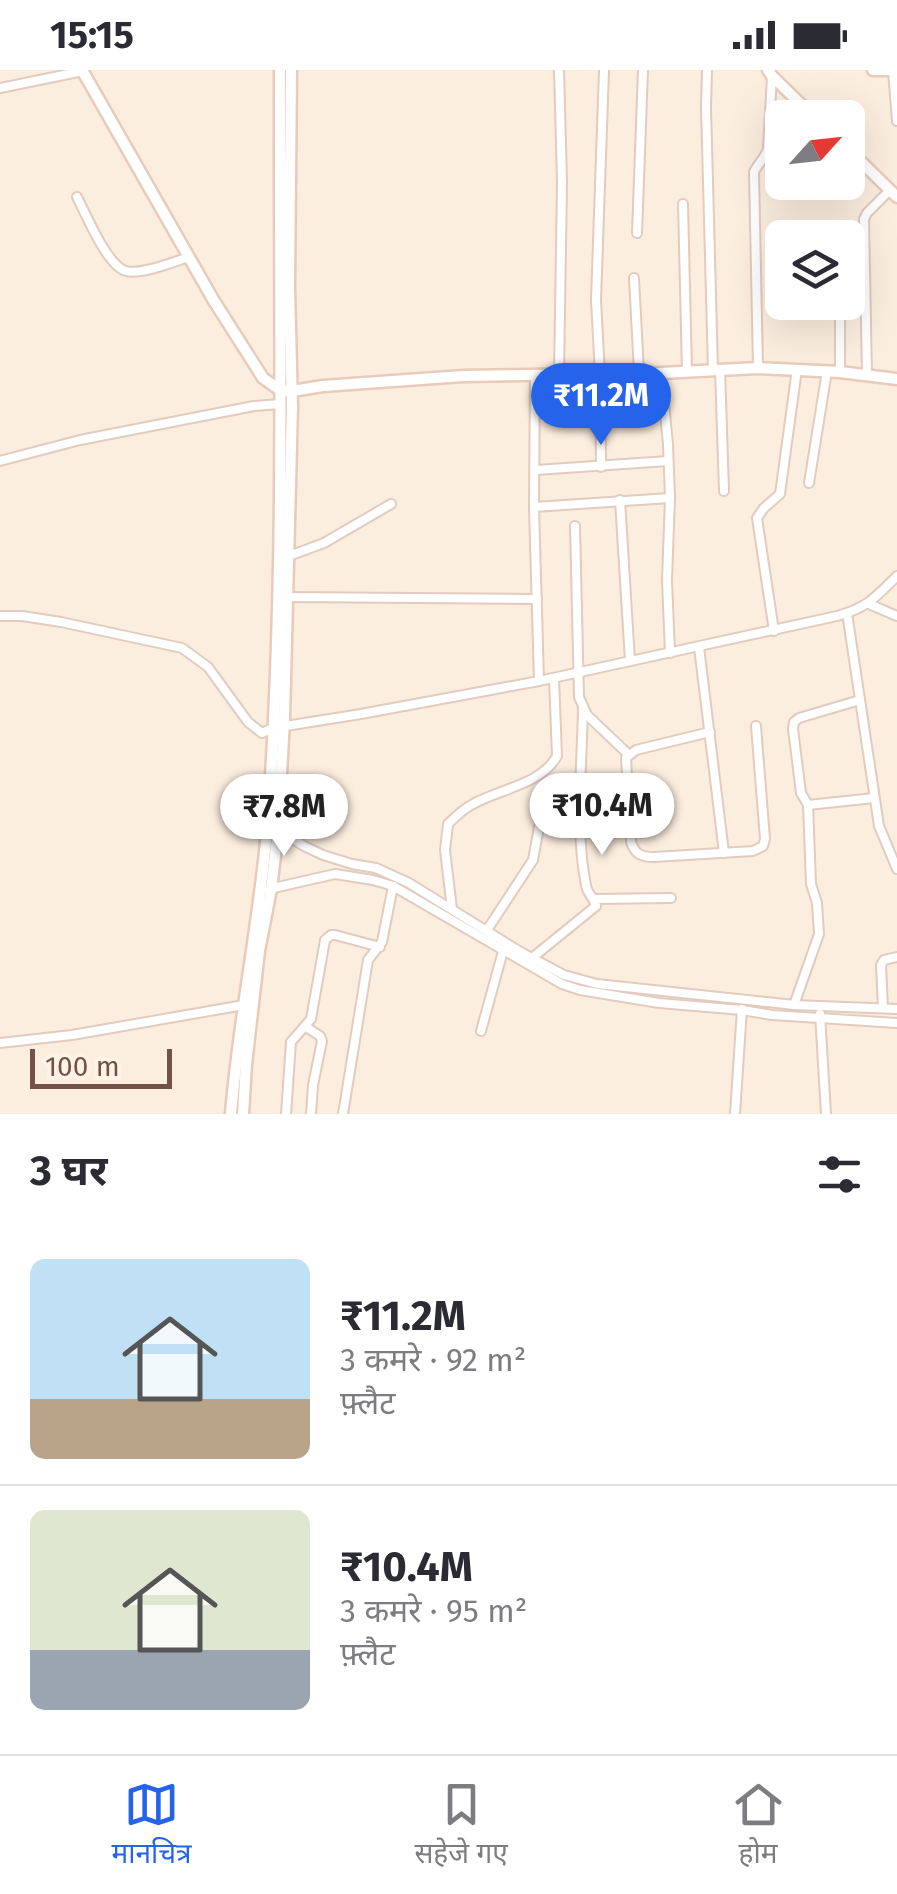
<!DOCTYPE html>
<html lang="hi">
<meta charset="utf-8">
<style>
body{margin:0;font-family:"Fira Sans","Noto Sans Devanagari",sans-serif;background:#f2f2f3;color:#2b2b33;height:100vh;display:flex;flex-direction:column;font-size:38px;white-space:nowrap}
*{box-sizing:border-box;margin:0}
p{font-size:32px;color:#7c7c81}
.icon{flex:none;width:55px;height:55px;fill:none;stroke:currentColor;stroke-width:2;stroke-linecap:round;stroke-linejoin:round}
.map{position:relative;height:1044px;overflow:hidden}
.drawer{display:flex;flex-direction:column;background:#fff;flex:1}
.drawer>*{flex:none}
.needle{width:65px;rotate:63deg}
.fabs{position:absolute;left:765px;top:30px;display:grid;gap:20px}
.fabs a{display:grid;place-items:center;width:100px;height:100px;border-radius:15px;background:#fff;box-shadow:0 10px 40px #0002;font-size:50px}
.scale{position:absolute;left:30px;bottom:25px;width:142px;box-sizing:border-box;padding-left:10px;border:5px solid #735247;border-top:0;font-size:28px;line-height:35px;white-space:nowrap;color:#735247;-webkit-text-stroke:8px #fff2e6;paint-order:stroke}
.price{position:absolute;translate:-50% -85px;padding:0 22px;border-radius:35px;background:#fff;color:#222;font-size:32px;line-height:65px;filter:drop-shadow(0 2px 5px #0008)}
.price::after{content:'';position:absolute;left:50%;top:60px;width:30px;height:22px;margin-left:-15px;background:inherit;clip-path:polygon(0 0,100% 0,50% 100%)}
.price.selected{background:#2563eb;color:#fff}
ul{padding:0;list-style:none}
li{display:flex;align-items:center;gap:30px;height:250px;padding:0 30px}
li+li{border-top:2px solid #e1e1e2}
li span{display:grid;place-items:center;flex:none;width:280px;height:200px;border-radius:15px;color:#555}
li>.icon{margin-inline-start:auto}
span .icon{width:120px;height:120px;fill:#fffc;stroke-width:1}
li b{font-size:42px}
h2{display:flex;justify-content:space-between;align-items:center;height:120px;padding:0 30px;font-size:42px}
.status{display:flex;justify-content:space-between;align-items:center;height:70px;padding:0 50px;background:#fff;direction:ltr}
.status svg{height:28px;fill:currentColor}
.tab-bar{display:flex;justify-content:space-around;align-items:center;height:140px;border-top:2px solid #e1e1e2;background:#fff;font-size:28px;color:#7c7c81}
.tab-bar a{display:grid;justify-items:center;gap:5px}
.tab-bar .selected{color:#2563eb}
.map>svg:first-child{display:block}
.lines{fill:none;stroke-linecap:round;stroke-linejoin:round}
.street-casing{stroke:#e2cbbf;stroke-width:12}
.secondary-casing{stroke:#e8cbbb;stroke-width:15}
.street{stroke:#fff;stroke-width:8}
.secondary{stroke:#fff;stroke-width:10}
</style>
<div class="status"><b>15:15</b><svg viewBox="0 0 49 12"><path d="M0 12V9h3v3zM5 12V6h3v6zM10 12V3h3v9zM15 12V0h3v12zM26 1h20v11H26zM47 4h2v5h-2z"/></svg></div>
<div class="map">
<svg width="897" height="1044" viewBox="0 0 897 1044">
<rect width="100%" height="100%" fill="#fceedf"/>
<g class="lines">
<defs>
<g id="street">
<polyline points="707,0 706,37 713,300"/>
<polyline points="893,1 897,51"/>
<polyline points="0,18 83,1"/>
<path d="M77 127C86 144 107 196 126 201 141 205 173 192 189 187"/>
<polyline points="683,134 687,302"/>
<polyline points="637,163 643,0"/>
<polyline points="839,164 839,168"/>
<polyline points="634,208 639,303"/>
<polyline points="840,232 840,302"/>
<path d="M758 298 754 102C758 93 766 88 768 78L772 6"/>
<polyline points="720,299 724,421"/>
<polyline points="661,303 668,374 670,428 667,510 670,583"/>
<polyline points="535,304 534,437 539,611"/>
<polyline points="559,304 562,112 559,0"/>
<polyline points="867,306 864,149 867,143 890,120"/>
<polyline points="0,391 80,370 254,336 280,334"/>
<polyline points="601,397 600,305 596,230 604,0"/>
<polyline points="536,400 668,391"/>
<polyline points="809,413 827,301"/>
<polyline points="620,430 630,591"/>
<polyline points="534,437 670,428"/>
<polyline points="575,456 579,627 587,645 629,685"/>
<polyline points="289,486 324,473 391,434"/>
<polyline points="288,527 537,529"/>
<polyline points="869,534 897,546"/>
<polyline points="847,543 879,756 897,799"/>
<path d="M0 546H22L61 552 182 578 208 597 248 652 262 663 273 658 361 644 539 611 837 546C867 538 876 527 897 506"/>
<polyline points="774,561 757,448 764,438 780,424 797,299"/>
<polyline points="699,577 724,783"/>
<polyline points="860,630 799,648 794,652 793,659 801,723 808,735 874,728"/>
<path d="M710 662 636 680 626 688 631 772C635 784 641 787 654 787L753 781 763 776 765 769 756 656"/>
<polyline points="275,758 304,776 323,785 352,794 376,798 409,813 519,881 564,905 597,914 794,935 897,939"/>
<polyline points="269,819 335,804 373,810 393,816 562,914 580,920 659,933 742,940 772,945 897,953"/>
<polyline points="595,829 671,828"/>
<path d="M452 839 445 780 448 754C456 746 463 739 473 734 500 719 542 714 557 686L554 608"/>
<polyline points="487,860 533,790 539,757"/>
<path d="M532 888 596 836C594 827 587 824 586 815 575 762 582 693 583 638"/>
<polyline points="794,935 819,864 817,833 811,814 808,735"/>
<polyline points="883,938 881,895 884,890 897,887"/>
<polyline points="820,944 826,1044"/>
<polyline points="306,957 320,966 322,971 313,1015 311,1044"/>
<polyline points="481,961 503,881"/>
<polyline points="0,973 72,965 244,935"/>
<polyline points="286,1044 291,972 311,949 325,870 331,865 335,865 380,877"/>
<polyline points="343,1044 368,890 382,872 393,816"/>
<polyline points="735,1044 742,939"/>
</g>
<g id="secondary">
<polyline points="82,0 214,231 263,308 280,320 292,321 323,316 463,306 661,303 758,298 840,302 897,309"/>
<polyline points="768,0 772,6 815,48"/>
<polyline points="873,0 895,0"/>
<polyline points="848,79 897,127"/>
<path d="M231 1044C239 946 260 849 268 751 286 501 279 250 280 0"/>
<polyline points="243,1044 246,994 259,881 271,819 278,760 284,649 292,336 289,218 291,0"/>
</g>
</defs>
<use href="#street" class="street-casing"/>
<use href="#secondary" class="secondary-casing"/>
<use href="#street" class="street"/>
<use href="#secondary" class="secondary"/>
</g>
</svg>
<div class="fabs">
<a><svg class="needle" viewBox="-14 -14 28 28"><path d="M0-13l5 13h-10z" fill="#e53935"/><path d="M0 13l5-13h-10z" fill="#7c7c81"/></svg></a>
<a><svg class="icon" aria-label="layers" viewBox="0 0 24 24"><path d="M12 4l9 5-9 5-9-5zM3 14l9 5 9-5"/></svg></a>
</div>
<div class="scale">100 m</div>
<b class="price selected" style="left:601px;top:378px">₹11.2M</b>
<b class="price" style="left:602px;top:788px">₹10.4M</b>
<b class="price" style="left:284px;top:789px">₹7.8M</b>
</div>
<section class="drawer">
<h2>3 घर<svg class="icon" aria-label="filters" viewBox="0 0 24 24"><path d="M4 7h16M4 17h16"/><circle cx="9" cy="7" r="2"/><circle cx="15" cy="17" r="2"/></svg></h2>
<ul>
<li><span style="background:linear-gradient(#bfe0f5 70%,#b9a48a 0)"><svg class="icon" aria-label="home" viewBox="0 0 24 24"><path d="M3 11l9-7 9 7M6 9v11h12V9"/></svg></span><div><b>₹11.2M</b><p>3 कमरे · 92 m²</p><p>फ़्लैट</p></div></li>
<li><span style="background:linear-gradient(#dfe7d0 70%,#9aa5b1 0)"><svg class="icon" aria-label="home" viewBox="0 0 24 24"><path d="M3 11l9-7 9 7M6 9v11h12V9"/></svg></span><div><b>₹10.4M</b><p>3 कमरे · 95 m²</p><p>फ़्लैट</p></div></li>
</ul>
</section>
<nav class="tab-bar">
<a class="selected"><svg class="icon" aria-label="map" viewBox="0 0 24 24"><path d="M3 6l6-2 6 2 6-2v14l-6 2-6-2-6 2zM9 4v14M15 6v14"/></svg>मानचित्र</a>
<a><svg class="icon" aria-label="saved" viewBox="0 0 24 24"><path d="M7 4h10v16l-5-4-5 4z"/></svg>सहेजे गए</a>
<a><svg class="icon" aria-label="home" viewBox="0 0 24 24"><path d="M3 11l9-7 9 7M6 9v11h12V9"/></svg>होम</a>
</nav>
